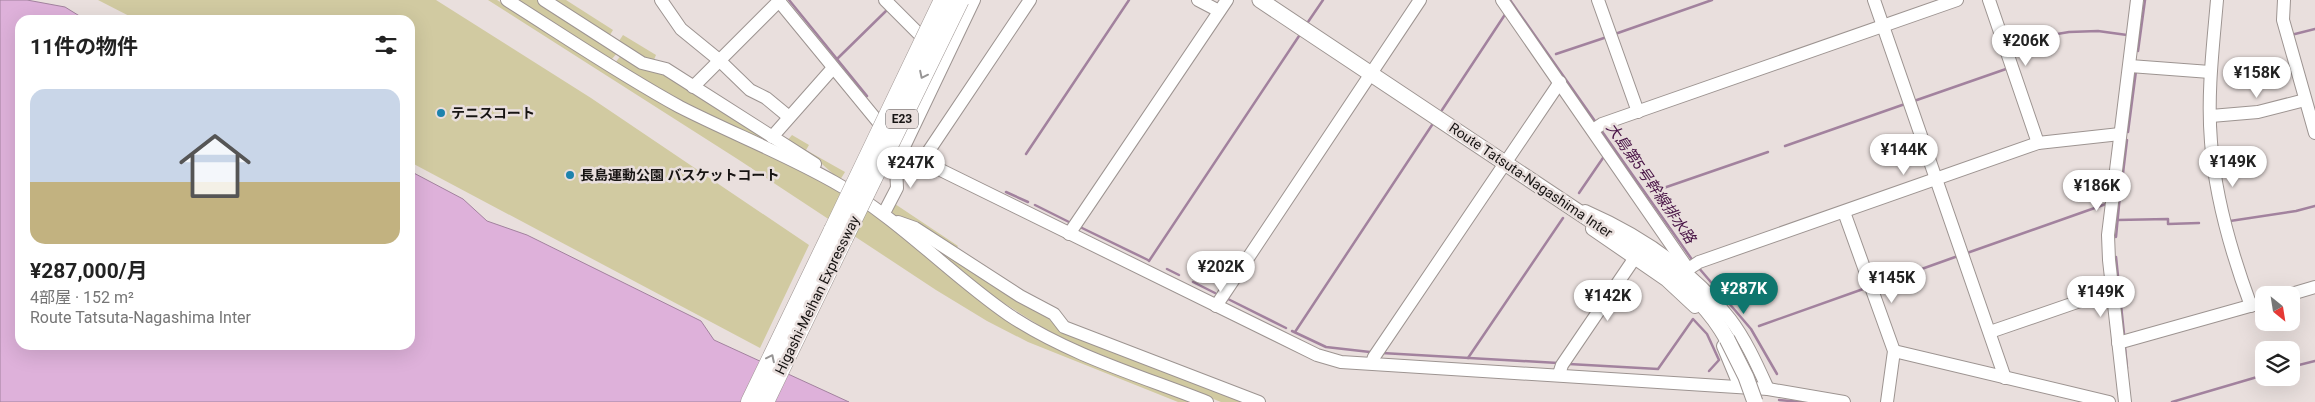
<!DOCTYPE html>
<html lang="ja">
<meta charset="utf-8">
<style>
body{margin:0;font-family:Roboto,"Noto Sans JP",sans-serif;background:#f6f6f6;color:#222;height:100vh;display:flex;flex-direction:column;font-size:19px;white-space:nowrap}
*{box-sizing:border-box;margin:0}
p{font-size:16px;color:#767676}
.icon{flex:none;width:28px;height:28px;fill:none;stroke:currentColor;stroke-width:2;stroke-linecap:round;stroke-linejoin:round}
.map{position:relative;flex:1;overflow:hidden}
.drawer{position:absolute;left:15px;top:15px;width:400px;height:335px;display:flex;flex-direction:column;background:#fff;border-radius:15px;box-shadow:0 5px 20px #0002}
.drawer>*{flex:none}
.needle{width:32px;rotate:150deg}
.tools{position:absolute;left:2255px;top:286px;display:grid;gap:10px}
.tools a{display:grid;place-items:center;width:45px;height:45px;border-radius:10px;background:#fff;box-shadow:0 5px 20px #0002;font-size:25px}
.price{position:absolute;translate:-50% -42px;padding:0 11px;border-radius:18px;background:#fff;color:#222;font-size:16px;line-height:32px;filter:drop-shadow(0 1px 2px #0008)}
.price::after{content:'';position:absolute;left:50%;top:30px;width:15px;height:11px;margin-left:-8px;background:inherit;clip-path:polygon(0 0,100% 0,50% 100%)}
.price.active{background:#0f766e;color:#fff}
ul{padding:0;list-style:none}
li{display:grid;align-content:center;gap:10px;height:265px;padding:0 15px}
li span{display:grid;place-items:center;height:155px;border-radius:15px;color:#555}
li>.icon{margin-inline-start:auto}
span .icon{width:90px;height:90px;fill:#fffc;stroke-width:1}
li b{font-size:21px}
h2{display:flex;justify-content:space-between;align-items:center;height:60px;padding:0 15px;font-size:21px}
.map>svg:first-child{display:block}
.green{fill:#d1caa1}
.water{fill:#deb1da;stroke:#a2829e}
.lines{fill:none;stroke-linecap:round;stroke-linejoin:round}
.stream{stroke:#a2829e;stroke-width:2.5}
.minor-casing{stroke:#9d9491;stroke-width:14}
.major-casing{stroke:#9d9491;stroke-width:17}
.highway-casing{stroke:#9d9491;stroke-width:19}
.minor{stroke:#fff;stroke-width:12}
.major{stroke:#fff;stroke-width:15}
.highway{stroke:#fff;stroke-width:18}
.major-bridge-casing{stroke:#9d9491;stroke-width:17;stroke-linecap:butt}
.highway-bridge-casing{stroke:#9d9491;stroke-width:19;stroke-linecap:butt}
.major-bridge{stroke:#fff;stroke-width:15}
.highway-bridge{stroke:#fff;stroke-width:18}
.oneway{stroke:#979595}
.poi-dot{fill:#1d83ad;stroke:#e9dfdd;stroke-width:2}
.labels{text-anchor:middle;stroke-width:5;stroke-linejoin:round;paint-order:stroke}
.shield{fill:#e9dfdd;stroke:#565150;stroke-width:1}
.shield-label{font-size:12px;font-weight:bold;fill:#171413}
.poi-label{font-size:14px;font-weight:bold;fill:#171413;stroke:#e9dfdd;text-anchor:start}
.street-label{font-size:14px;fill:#171413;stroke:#e9dfdd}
.water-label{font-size:15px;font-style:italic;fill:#481345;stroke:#e9dfdd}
</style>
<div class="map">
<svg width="2315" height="402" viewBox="0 0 2315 402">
<rect width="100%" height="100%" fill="#e9dfdd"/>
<g class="green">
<polygon points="98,0 436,0 591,98 809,245 760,348 410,162 410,20 137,20"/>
<polygon points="488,0 497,0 647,94 829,184 885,219 975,297 1194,402 1178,402 1028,342 987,321 936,290 739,160"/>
<polygon points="516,0 538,0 618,52 611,60"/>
<polygon points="548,0 566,0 613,30 608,38"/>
<polygon points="623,35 656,55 653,62 617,44"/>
<polygon points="622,54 664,71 810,165 684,104 615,63"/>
<polygon points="792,135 809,145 806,150 845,172 840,180 822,164 788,143 787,141"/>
<polygon points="895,204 958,246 954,251 906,220 894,216 891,209"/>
<polygon points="910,230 1051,316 1250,402 1221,402 1086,349 1048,331 985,291"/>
</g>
<polygon class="water" points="0,0 27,0 65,7 86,20 20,20 20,345 410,345 410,171 463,199 487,221 527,235 701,321 714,340 849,402 0,402"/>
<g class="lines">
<g class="stream">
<polyline points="789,0 867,96"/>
<polyline points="1510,0 1597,124"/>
<polyline points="1308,22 1323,0"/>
<polyline points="1615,34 1712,0"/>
<polyline points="2291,35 2315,29"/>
<polyline points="2009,42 2069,32 2098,31 2127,35"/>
<polyline points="2138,51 2145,0"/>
<polyline points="1556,54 1607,37"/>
<polyline points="837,59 888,9"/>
<polyline points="1914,101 2006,69"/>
<polyline points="1442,110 1506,13"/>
<polyline points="1601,130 1693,261"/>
<polyline points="2128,132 2136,71"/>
<polyline points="1785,146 1905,104"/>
<polyline points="1026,154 1129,0"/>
<polyline points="2123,173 2127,140"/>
<polyline points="2121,187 2122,180"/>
<polyline points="1006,192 1028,202"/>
<polyline points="1652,192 1768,152"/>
<polyline points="1579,193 1605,155"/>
<polyline points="1035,205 1069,222"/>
<polyline points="2117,220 2168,219 2168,224 2199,223"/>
<polyline points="2230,221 2296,211 2315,206"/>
<polyline points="1080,227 1148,260"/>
<polyline points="2116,237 2120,195"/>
<polyline points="1967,253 2106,204"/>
<polyline points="2116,257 2124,334"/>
<polyline points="1149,261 1299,36"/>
<polyline points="1698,267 1751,329 1777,374"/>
<polyline points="1167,269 1179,275"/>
<polyline points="1193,282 1215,293"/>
<polyline points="1874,286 1958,256"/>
<polyline points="1228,299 1286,328"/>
<polyline points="1759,326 1866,288"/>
<polyline points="1292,331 1326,347 1370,352"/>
<polyline points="1295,332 1432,125"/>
<polyline points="2125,347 2127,368"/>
<polyline points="1382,353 1558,363"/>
<polyline points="1468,358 1563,218"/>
<polyline points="1569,364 1658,369 1693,319 1707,334 1719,360 1709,371"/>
<polyline points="2291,367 2315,361"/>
<polyline points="1779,400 1801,402"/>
<polyline points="2172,402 2264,375"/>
</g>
<defs>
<g id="minor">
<path d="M507 0C564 36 621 75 680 107 731 133 785 154 834 182 899 218 948 273 1009 315 1069 355 1141 376 1207 402"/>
<polyline points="544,0 642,63 666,69 815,164"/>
<polyline points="661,0 681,29 719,60 750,90 766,98 789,117"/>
<polyline points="778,0 902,151 1317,355 1341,362 1768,389 1844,402"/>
<polyline points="885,0 929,44"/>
<polyline points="1198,0 1219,11"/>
<polyline points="1502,0 1688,269"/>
<polyline points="1598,0 1638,112"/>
<polyline points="1874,0 2005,378"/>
<polyline points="1989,0 2038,143"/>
<path d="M2217 0C2213 47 2207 94 2211 142 2215 195 2232 255 2251 306"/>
<polyline points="2284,0 2283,20 2315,133"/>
<polyline points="2130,66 2210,72"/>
<polyline points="693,87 780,0"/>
<polyline points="2211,116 2258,112 2305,100"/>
<polyline points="1593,130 1602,124 1957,0"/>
<polyline points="772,137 833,68"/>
<polyline points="922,161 1030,0"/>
<path d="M1585 211C1640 235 1693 271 1730 319 1746 340 1757 365 1768 389"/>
<polyline points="1844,212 1894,351 1887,402"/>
<polyline points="884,213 897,188 896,167 902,151 974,0"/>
<polyline points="898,222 915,228 1020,296 1054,314 1064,327 1259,402"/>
<polyline points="1592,229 1666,280 1695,307"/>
<polyline points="1069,234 1227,0"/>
<polyline points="1684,272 1699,262 2038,143 2120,134"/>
<polyline points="2288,295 2315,287"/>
<polyline points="1216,306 1420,0"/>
<polyline points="1990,332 2112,290"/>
<polyline points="2118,343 2264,302"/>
<polyline points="1723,346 1740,387"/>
<polyline points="1894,351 2109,402"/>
<polyline points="1372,363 1374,357 1560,82"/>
<polyline points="1559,374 1562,365 1634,259"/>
<polyline points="2125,402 2109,260 2108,235 2137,0"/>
</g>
<path id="major" d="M1260 0 1664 269C1689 290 1711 310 1727 339"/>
<g id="highway">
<polyline points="750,402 833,230"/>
<polyline points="765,402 844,238"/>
</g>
</defs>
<use href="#minor" class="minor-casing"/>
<use href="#major" class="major-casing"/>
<use href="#highway" class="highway-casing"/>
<use href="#minor" class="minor"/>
<use href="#major" class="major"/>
<use href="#highway" class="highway"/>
<defs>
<polyline id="major-bridge" points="1727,339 1746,377 1755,402"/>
<g id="highway-bridge">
<polyline points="833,230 943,0"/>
<polyline points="844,238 960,0"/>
</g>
</defs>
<use href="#major-bridge" class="major-bridge-casing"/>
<use href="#highway-bridge" class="highway-bridge-casing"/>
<use href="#major-bridge" class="major-bridge"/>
<use href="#highway-bridge" class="highway-bridge"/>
</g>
<defs><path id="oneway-chevron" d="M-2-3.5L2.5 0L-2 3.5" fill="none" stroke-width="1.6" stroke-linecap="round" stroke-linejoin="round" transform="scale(1.25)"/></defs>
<g class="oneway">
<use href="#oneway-chevron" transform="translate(923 75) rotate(116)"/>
<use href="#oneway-chevron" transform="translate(771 358) rotate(-64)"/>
</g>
<g class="poi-dot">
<circle cx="441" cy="113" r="5"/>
<circle cx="570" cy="175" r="5"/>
</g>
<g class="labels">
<rect class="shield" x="886" y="109.5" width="32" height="19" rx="4"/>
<g class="shield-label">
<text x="902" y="123">E23</text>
</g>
<g class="poi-label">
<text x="451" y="118">テニスコート</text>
<text x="580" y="180">長島運動公園 バスケットコート</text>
</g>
<g class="street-label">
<text transform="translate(1531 180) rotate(34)" y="5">Route Tatsuta-Nagashima Inter</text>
<text transform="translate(817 295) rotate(-64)" y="5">Higashi-Meihan Expressway</text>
</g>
<g class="water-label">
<text transform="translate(1651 183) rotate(55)" y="5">大島第5号幹線排水路</text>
</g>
</g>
</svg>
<div class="tools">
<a><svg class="needle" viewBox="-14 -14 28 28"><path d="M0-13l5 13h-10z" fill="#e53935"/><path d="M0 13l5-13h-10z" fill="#767676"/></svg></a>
<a><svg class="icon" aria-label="layers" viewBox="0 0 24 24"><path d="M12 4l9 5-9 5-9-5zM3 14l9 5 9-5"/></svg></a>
</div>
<b class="price" style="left:2026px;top:67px">¥206K</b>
<b class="price" style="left:2257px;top:99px">¥158K</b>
<b class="price" style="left:1904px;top:176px">¥144K</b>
<b class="price" style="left:2233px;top:188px">¥149K</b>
<b class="price" style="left:911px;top:189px">¥247K</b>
<b class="price" style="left:2097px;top:212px">¥186K</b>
<b class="price" style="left:1221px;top:293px">¥202K</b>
<b class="price" style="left:1892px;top:304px">¥145K</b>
<b class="price active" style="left:1744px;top:315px">¥287K</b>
<b class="price" style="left:2101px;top:318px">¥149K</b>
<b class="price" style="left:1608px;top:322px">¥142K</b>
<section class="drawer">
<h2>11件の物件<svg class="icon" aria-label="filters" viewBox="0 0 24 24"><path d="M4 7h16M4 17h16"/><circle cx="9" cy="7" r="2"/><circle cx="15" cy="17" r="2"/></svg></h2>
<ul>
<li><span style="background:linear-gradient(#c9d6e8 60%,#c2b280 0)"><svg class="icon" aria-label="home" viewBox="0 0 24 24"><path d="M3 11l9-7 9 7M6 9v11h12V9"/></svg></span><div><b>¥287,000/月</b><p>4部屋 · 152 m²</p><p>Route Tatsuta-Nagashima Inter</p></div></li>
</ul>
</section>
</div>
